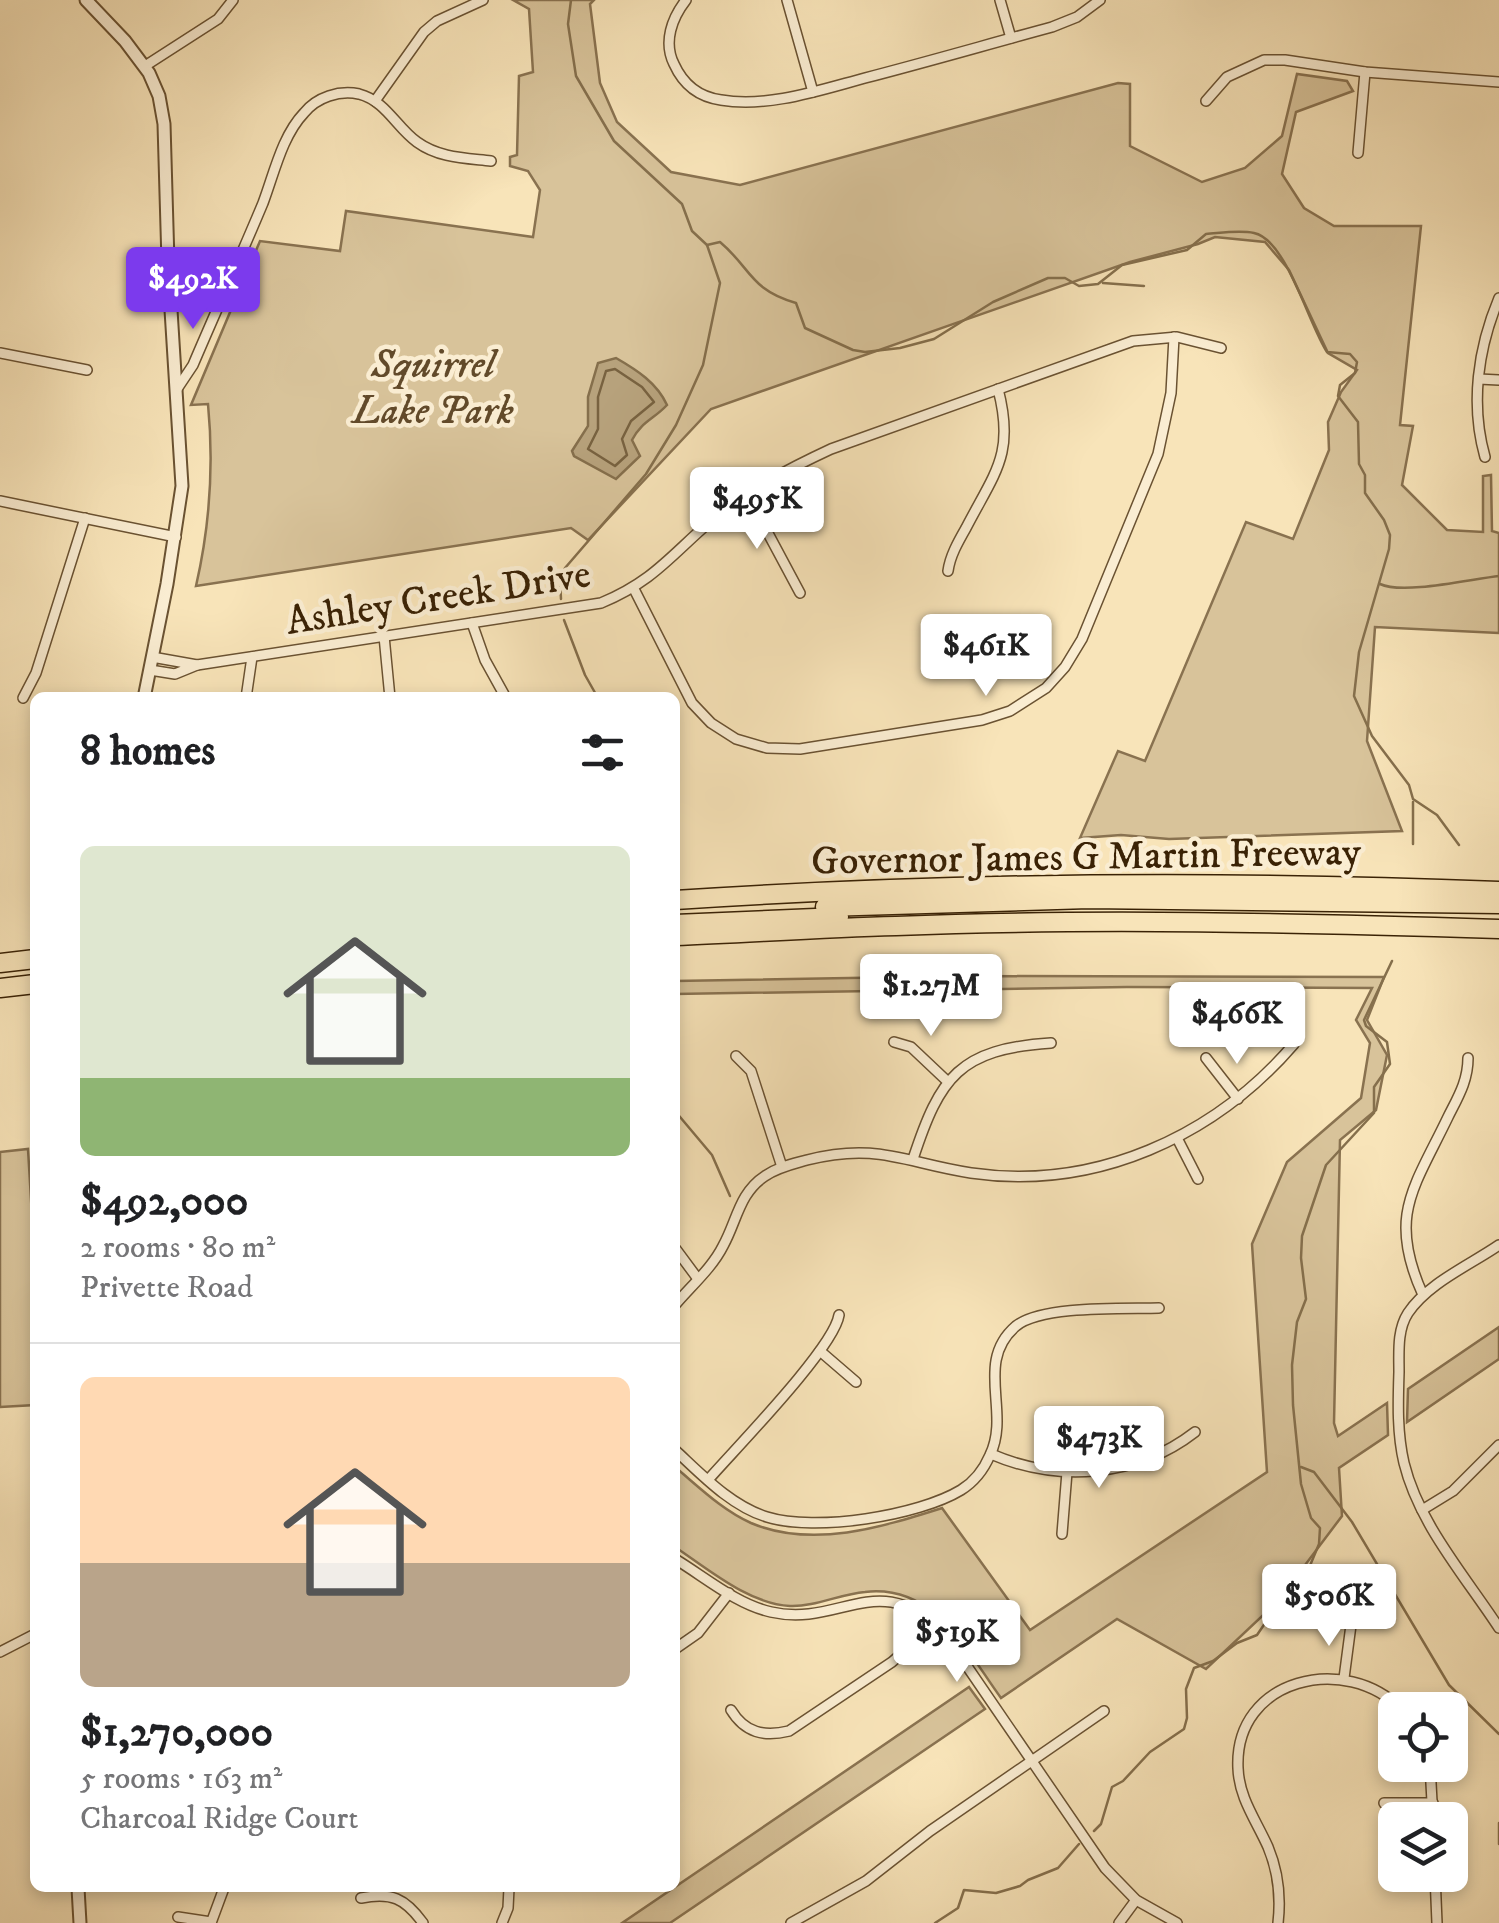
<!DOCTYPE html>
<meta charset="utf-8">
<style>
body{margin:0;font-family:"IM FELL DW Pica",serif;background:#f2f2f2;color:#202124;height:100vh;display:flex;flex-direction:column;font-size:38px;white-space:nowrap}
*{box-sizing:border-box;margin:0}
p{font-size:32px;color:#757577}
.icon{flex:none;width:55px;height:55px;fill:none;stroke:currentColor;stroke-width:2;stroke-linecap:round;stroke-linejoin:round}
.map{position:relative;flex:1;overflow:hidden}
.details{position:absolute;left:30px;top:692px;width:650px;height:1200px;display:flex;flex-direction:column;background:#fff;border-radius:15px;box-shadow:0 5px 15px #0003}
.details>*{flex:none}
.controls{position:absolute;left:1378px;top:1692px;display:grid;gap:20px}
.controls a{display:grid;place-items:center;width:90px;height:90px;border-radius:15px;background:#fff;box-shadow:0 5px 15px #0003;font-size:50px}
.price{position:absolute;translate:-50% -85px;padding:0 22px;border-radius:10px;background:#fff;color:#222;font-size:32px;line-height:65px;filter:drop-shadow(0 2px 5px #0008)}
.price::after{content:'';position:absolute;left:50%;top:60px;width:30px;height:22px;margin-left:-15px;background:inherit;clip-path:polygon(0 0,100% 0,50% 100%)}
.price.current{background:#7c3aed;color:#fff}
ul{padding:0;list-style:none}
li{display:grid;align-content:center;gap:20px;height:530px;padding:0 50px}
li+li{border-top:2px solid #e0e0e0}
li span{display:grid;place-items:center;height:310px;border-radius:15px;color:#555}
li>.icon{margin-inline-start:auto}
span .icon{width:180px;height:180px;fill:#fffc;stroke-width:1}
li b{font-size:42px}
h2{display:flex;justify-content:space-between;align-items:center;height:120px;padding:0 50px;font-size:42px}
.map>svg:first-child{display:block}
.green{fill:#d8c39a;stroke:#897250;stroke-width:2.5}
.water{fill:#b7a27c;stroke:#856f4c;stroke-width:2.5}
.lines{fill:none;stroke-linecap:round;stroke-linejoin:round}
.shore{stroke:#786240;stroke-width:2.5}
.stream{stroke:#856f4c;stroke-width:2.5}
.minor-casing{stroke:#6a5232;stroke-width:12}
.tertiary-casing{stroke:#6a5232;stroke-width:15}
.motorway-casing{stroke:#3a2205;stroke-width:21}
.minor{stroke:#faedd2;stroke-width:9}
.tertiary{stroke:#faedd2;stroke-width:11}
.motorway{stroke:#f8e4b9;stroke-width:18}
.labels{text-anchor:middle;stroke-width:9;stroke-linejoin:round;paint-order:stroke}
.park-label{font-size:40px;font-style:italic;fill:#624a2a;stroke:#faedd2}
.street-label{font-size:40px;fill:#3a2205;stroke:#faedd2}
</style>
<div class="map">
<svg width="1499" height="1923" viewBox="0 0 1499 1923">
<rect width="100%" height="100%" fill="#f8e4b9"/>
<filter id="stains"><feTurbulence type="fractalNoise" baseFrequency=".002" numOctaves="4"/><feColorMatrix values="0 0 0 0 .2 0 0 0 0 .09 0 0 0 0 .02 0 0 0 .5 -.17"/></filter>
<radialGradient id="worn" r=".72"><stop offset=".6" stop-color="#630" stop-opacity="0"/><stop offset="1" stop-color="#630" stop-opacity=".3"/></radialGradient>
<g class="green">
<path d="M513 0H594L590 4 600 83 617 122 671 172 740 185 1118 83 1130 84V146L1202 182 1245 168 1282 136 1297 74 1347 81 1353 91 1296 112 1282 174 1304 208 1334 226H1421L1400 425 1413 426 1402 485 1447 530 1483 532V476L1491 475 1492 531 1499 533V633L1375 627 1367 741 1402 831 1169 839 1121 835 1080 838 1118 751 1145 761 1246 522 1293 539 1329 450 1328 422 1341 392 1357 370 1328 353 1289 270 1265 242 1215 237 1198 244 1130 262 711 409 588 540 571 528 196 586C210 525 214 466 208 404L191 405 260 241 340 251 346 211 533 237 540 190 528 171 510 166V157L517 155 519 76 533 72 529 9Z"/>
<path d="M965 976 1384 977 1367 1020 1387 1055 1376 1110 1340 1140 1334 1423 1338 1436 1387 1403 1388 1435 1339 1468 1342 1516 1278 1601 1206 1669 1117 1619 1001 1698C966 1650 935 1584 865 1592 840 1594 815 1607 790 1606 749 1604 708 1569 675 1547V1467C699 1487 722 1510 751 1523 813 1549 882 1527 942 1508L1030 1630 1267 1472 1252 1244 1287 1162 1361 1098 1370 1043 1356 1020 1372 988 1127 987 675 994V981Z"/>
<polygon points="28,1149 35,1267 35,1405 0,1407 0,1152"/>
<polygon points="1499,1327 1499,1359 1407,1422 1408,1389"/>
<polygon points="969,1687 985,1709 670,1923 622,1923"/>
</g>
<path class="water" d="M616 358C637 370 657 383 667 405 654 419 641 422 632 440L640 456 616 479 574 456 572 451 588 426V397L598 363Z"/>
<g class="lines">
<polygon class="shore" points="615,369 642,387 654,402 631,421 622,439 627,455 615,466 588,449 598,429 598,397 606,371"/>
<g class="stream">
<path d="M707 245 720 242C751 268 750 290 796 303L805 328 853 350 865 352 900 348 934 339 993 302 1048 278H1065L1079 286 1098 284 1122 265 1187 250 1206 234C1221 233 1239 230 1254 233 1286 239 1309 325 1327 352L1350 354 1357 362 1355 373 1340 385 1338 396 1358 422 1359 464 1365 475V493L1384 520 1390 535 1389 549 1359 652 1354 696 1372 736 1409 785 1413 799 1437 815 1459 845"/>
<polyline points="1103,283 1144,286"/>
<path d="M1380 584C1403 595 1471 579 1499 576"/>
<polyline points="561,599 560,579 565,568 646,474 676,425 703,365 720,283 707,245 692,231 682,204 614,141 576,76 568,24 571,0"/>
<polyline points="564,620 585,675 598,698"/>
<polyline points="1413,802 1413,844"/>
<polyline points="675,1111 712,1155 730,1196"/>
<polyline points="1301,1467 1314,1472 1352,1522 1449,1685 1499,1734"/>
<polyline points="1499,1823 1499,1844"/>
<polyline points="1094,1831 1101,1824 1112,1787 1123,1781 1150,1752 1184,1729 1187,1718 1186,1689 1194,1668 1213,1661 1237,1643 1257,1635 1287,1591 1309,1568 1319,1544 1320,1528 1311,1518 1301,1484 1293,1405 1292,1365 1297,1322 1306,1299 1301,1258 1302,1236 1326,1165 1374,1113 1374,1087 1390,1064 1387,1042 1366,1026 1364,1020 1392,961"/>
<polyline points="935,1923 958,1908 964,1890 996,1893 1020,1886 1028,1880 1058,1868 1079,1844"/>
</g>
<defs>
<g id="minor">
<path d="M686 0C672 18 663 42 674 64 683 84 699 97 721 100 768 108 820 90 865 78 927 62 989 44 1052 27L1077 17 1100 0"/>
<polyline points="787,0 813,92"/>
<polyline points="1000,0 1011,38"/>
<polyline points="145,66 218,19 233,0"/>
<polyline points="375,101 424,32 437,21 483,0"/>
<polyline points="1206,101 1227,77 1264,60 1285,60 1365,72 1499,82"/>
<polyline points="1358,153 1365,72"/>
<polyline points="0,353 87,370"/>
<polyline points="1479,379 1499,380"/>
<path d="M177 389 193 365C216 311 240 258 263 203 274 174 282 136 304 113 317 97 339 90 359 94 386 101 396 127 417 142 439 158 465 158 491 161"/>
<path d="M1485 457C1470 404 1478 348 1499 298"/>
<polyline points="747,494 800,593"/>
<polyline points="0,501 176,537"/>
<path d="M948 571C950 556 958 542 966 528 995 472 1015 454 998 389"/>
<polyline points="634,589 692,703 711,723 736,739 767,748 800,749 982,720 1010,711 1046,688 1065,667 1082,639 1158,454 1171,393 1174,337"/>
<polyline points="472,623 485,660 506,698"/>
<polyline points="384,636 390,698"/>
<path d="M197 665 601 603C654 581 671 555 712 520 748 490 788 469 831 449L1133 341 1177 337 1221 348"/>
<polyline points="150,670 175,674 197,665 152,657"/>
<polyline points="23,698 36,673 85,518"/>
<polyline points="246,698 252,657"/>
<polyline points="894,1042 911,1047 947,1081"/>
<polyline points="736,1056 751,1071 782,1167"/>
<polyline points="1206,1058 1238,1099"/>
<polyline points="1177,1138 1198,1179"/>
<path d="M913 1159C940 1077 959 1049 1051 1043"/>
<path d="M1499 1245C1470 1265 1428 1283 1408 1313 1397 1330 1399 1352 1399 1372 1398 1403 1397 1433 1404 1463 1419 1524 1465 1576 1499 1628"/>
<polyline points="675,1248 698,1279"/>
<path d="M1423 1295C1387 1216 1414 1188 1448 1117 1458 1097 1468 1081 1468 1058"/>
<path d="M675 1305C691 1286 712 1268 723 1246 737 1221 739 1193 765 1176 778 1167 793 1164 807 1160 878 1142 905 1163 971 1173 1095 1191 1214 1137 1294 1044"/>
<polyline points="820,1351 856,1382"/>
<path d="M675 1450C702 1475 731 1506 767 1517 815 1532 918 1516 961 1490 974 1482 984 1469 990 1455 1011 1412 974 1362 1016 1326 1042 1305 1125 1309 1159 1308"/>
<path d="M991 1454C1058 1483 1137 1477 1195 1432"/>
<path d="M708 1480C735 1449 834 1348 839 1315"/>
<polyline points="1422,1510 1453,1491 1499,1445"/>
<polyline points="1062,1534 1067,1472"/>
<path d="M675 1559C705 1577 736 1604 771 1612 843 1628 880 1564 947 1637L1105 1868 1136 1900 1177 1923"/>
<polyline points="675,1649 698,1633 729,1593"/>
<polyline points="0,1652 35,1634"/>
<polyline points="1344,1678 1351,1625"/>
<path d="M731 1710C745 1733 764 1737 789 1731L892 1662 935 1624"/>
<polyline points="1430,1765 1433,1820"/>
<polyline points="1384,1803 1433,1803"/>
<polyline points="1435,1875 1437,1923"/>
<path d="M361 1898C391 1892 405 1898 423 1923"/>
<polyline points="178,1917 211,1922"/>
<polyline points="211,1923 224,1888"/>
<polyline points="502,1923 508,1908 509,1888"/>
<polyline points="791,1923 866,1881 930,1831 1104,1711"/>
<polyline points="1119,1923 1136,1900"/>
<path d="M1278 1923C1281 1897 1278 1871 1268 1847 1256 1820 1239 1798 1238 1768 1234 1678 1346 1652 1402 1710"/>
</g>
<g id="tertiary">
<polyline points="86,0 125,41 149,73 159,96 164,124 168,262 182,486 167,584 144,698"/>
<polyline points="78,1888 80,1923"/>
</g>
<g id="motorway">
<path d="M675 900C949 882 1225 880 1499 891"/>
<polyline points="825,907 1089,899 1499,904"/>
<polyline points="675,924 839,917"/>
<path d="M675 936C749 933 822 928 896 926 1097 918 1298 923 1499 929"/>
<polyline points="0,963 35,959"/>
<polyline points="0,988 35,984"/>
</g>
</defs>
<use href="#minor" class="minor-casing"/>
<use href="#tertiary" class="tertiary-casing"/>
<use href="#motorway" class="motorway-casing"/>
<use href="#minor" class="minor"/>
<use href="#tertiary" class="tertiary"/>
<use href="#motorway" class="motorway"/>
</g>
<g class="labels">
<g class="park-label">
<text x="433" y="377">Squirrel<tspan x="433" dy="46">Lake Park</tspan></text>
</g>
<g class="street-label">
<text transform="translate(438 596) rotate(-9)" y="14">Ashley Creek Drive</text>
<text transform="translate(1086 855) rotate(-1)" y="14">Governor James G Martin Freeway</text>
</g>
</g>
<rect width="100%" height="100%" filter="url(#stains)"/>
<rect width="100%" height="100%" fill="url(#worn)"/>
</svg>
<div class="controls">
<a><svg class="icon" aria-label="locate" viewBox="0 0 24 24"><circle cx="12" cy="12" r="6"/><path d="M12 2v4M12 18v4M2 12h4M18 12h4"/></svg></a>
<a><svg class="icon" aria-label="layers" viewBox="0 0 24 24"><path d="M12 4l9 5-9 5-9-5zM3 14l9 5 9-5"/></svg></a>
</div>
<b class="price current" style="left:193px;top:332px">$492K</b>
<b class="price" style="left:757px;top:552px">$495K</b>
<b class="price" style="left:986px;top:699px">$461K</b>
<b class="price" style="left:931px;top:1039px">$1.27M</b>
<b class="price" style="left:1237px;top:1067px">$466K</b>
<b class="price" style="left:1099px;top:1491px">$473K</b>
<b class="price" style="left:1329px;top:1649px">$506K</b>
<b class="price" style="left:957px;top:1685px">$519K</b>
<section class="details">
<h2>8 homes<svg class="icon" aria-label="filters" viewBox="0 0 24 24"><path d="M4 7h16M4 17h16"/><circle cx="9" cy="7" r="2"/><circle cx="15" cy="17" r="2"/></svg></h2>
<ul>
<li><span style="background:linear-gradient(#dfe7d0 75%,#8fb573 0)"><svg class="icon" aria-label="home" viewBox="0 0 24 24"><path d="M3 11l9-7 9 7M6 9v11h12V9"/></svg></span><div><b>$492,000</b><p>2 rooms · 80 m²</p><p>Privette Road</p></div></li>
<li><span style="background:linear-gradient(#ffd9b3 60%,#b9a48a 0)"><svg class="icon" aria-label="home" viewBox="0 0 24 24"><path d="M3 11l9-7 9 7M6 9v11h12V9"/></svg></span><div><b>$1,270,000</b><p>5 rooms · 163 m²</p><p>Charcoal Ridge Court</p></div></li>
</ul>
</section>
</div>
